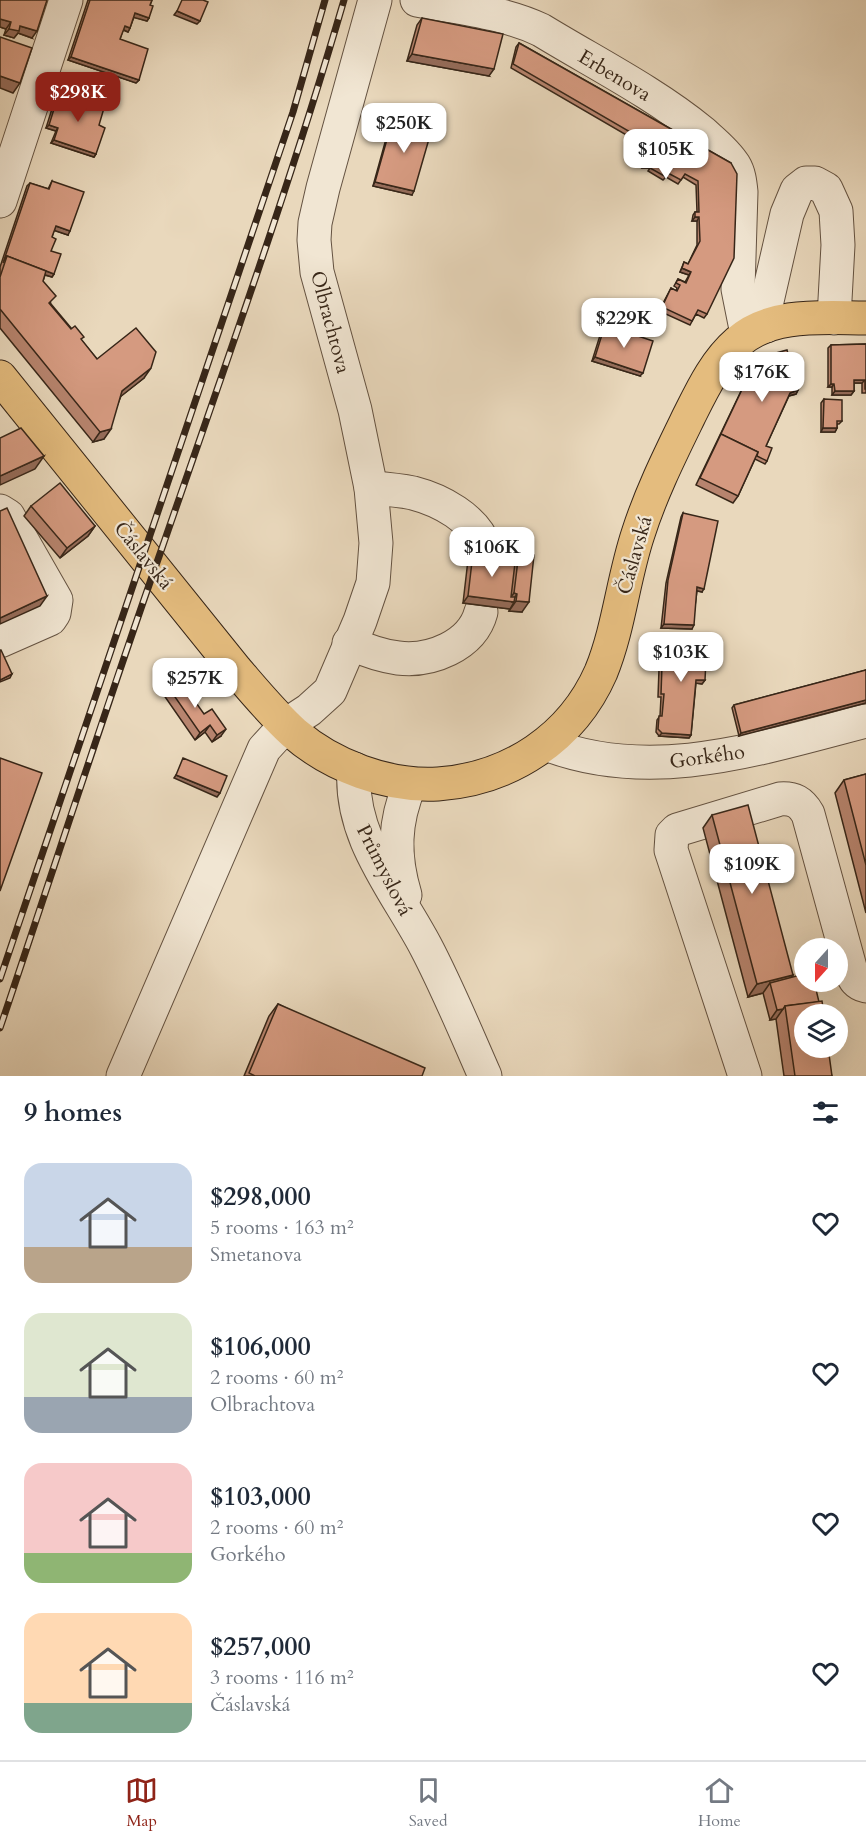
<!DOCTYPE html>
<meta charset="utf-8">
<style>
body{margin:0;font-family:Cardo,serif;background:#f6f6f7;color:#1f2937;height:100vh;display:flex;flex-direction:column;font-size:22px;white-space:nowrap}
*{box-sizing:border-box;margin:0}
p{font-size:20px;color:#747a83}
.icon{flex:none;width:33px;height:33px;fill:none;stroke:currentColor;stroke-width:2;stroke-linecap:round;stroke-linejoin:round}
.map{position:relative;height:1076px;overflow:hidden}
.sheet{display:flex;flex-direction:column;background:#fff;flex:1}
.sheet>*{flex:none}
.needle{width:39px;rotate:201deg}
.tools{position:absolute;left:794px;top:938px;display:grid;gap:12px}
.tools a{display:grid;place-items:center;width:54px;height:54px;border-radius:50%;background:#fff;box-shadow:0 6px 24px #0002;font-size:30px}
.price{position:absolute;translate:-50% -51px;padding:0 14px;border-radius:12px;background:#fff;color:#222;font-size:20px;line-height:39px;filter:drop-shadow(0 2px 3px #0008)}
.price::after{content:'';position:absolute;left:50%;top:36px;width:18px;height:14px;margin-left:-9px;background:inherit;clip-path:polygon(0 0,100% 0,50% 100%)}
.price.active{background:#8f2418;color:#fff}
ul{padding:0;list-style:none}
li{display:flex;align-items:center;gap:18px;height:150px;padding:0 24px}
li span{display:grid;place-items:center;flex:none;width:168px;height:120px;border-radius:18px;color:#555}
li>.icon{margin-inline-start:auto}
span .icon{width:72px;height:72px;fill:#fffc;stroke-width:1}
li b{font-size:26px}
h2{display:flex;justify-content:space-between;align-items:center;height:72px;padding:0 24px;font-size:26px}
.dock{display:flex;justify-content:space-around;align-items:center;height:84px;border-top:2px solid #e0e1e3;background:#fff;font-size:16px;color:#747a83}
.dock a{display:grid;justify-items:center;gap:3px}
.dock .active{color:#8f2418}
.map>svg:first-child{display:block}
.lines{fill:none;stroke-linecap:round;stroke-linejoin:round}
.minor-casing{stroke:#645241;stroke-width:35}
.major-casing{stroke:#372618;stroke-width:35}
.minor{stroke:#f1e6d3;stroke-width:33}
.major{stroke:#e4bc7e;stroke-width:33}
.rail-casing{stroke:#372618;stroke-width:7}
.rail{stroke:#f1e6d3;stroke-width:4.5;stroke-dasharray:14;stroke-linecap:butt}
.wall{fill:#b7846e;stroke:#372618;stroke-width:1.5}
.shaded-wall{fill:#956c5a;stroke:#372618;stroke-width:1.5}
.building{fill:#d59a80;stroke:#372618;stroke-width:1.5}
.labels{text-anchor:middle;stroke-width:4.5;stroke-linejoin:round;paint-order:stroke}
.street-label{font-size:20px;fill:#372618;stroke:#f1e6d3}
</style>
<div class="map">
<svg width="866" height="1076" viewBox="0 0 866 1076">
<rect width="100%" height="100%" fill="#e9d8bc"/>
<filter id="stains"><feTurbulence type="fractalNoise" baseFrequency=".00333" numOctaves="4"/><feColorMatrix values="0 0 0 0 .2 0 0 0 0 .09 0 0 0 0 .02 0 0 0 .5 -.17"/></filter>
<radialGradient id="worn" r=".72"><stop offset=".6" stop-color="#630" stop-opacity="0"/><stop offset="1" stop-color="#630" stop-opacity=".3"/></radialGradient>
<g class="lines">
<defs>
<g id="minor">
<path d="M417 0C459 8 503 12 541 30 595 63 653 92 702 132 713 142 726 152 734 165 739 173 740 182 741 192L738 289 747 334"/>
<polyline points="0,201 66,0"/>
<polyline points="766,326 767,301 787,214 797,190 806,183 815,183 826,189 836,211 838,245 834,318"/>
<path d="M371 488C385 489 399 490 413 493 440 500 475 518 485 547 488 554 487 562 487 570"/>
<polyline points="0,511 8,516 56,600 54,613 50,619 0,641"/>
<path d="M349 643C365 650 381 656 398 658 430 662 472 646 481 612"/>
<path d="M546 744C652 785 761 748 866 721"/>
<path d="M354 769C349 837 396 890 426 947 448 989 466 1033 485 1076"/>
<path d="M405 895C393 855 394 822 410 784"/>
<polyline points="123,1076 264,749 286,725 309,710 330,691 360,621 373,583 376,543 371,488 355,410 317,272 314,240 315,223 323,188 375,0"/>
<path d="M745 1076 671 850 672 835 677 830 780 799C794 798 801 802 808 814L851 971C854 979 857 984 866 986"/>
</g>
<path id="major" d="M0 377 236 670C255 692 273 714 294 733 332 766 388 787 438 784 510 779 572 738 601 672 619 628 623 579 638 534 651 493 670 455 689 416 702 390 715 362 738 342 771 312 825 318 866 318"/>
</defs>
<use href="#minor" class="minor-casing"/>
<use href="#major" class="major-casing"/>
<use href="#minor" class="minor"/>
<use href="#major" class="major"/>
<defs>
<g id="rail">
<polyline points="0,979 293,112 325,0"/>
<path d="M0 1028C54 868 106 707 162 548 225 366 290 185 344 0"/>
</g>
</defs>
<use href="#rail" class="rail-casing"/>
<use href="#rail" class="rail"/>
</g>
<g class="wall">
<polygon points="0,0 32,38 18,33 14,38 4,35 6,29 0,27"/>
<polygon points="88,0 152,0 150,5 149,18 147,21 134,17 130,28 128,32 123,30 120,39 139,80 136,83 68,60"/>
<polygon points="422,18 489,76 407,61 417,25"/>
<polygon points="519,43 731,163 707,314 704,318 696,314 690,325 659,311 671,288 676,291 677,288 674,286 678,279 685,282 689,275 680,272 684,262 688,264 697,245 697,221 692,221 693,215 695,212 697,212 696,185 683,177 678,184 666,177 663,180 648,171 650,168 642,168 636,164 633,158 642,144 511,68 516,47"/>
<polygon points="59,93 99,125 96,154 94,157 51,143 56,131 46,128 56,96"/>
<polygon points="399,119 409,122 411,119 412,195 373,186 389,128 391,125 395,126"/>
<polygon points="52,181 68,235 54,230 52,237 51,251 54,274 52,277 45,275 43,281 51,304 97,359 144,378 121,396 104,439 93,442 0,328 0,267 27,186 30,183 48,189"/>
<polygon points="605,325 640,376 592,361 602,329"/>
<polygon points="866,344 866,393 862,393 862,383 854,383 854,391 851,395 832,395 832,387 828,387 828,348 831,345"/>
<polygon points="757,358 798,390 796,394 789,396 766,446 767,461 765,464 755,459 738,496 733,503 696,485"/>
<polygon points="824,399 842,421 839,424 837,424 837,428 835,432 821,432 821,403"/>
<polygon points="31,506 95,526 88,536 60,558 24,516"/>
<polygon points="683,513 702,592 697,591 692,629 661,628 666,583 681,517"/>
<polygon points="473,553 513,558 516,553 522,612 509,611 510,609 463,603 468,560"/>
<polygon points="663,637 705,680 702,684 696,683 691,735 689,738 659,736 656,732 657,720 660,716 661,697 658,697 660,641"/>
<polygon points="866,670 739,736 732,708 734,705"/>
<polygon points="166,684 204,714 221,736 212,742 205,732 195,740 161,691"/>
<polygon points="866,774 866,913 835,793 844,780"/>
<polygon points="712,815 793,975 791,978 832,1076 784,1076 776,1019 770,1020 763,993 748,997 703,828"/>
<polygon points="278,1004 422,1076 244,1076 269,1016"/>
</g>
<g class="shaded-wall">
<polygon points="177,11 200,21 197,24 174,15"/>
<polygon points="135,13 149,18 147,21 132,17"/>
<polygon points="0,19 11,22 6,29 0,27"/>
<polygon points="20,26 37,31 32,38 18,33 14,38 4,35 9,29"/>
<polygon points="125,26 130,28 128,32 122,29"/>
<polygon points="412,54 494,69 489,76 407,61"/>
<polygon points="71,57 139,80 136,83 68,60"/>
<polygon points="0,76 20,83 13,93 0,88"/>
<polygon points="49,125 58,128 56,131 46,128"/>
<polygon points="54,140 96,154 94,157 51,143"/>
<polygon points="652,164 650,168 642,168 644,165"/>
<polygon points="375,182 414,191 412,195 373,186"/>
<polygon points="695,217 699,217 697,221 692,221"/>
<polygon points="56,226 70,231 68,235 53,230"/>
<polygon points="682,268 691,272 689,275 680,272"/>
<polygon points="44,270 54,274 52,277 42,274"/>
<polygon points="595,357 643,373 640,376 592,361"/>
<polygon points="151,368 144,378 115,401 122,391"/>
<polygon points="854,380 865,380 862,383 852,383"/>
<polygon points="831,384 834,384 832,387 828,387"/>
<polygon points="798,390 796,394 788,396 790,393"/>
<polygon points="835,391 854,391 851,395 832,395"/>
<polygon points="823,428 837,428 835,432 821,432"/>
<polygon points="111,429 104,439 93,442 100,432"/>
<polygon points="44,456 35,469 0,485 0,476"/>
<polygon points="95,526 88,536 60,558 67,548"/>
<polygon points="697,587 704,589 702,592 694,590"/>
<polygon points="514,593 517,594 512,602 514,602 510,609 463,603 468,596 508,601"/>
<polygon points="47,596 40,606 0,624 0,618"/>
<polygon points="516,601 529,602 522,612 509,611"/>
<polygon points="664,624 694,625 692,629 661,628"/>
<polygon points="12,674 10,678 0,682 0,680"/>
<polygon points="696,680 705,680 702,684 694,683"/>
<polygon points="866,700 866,703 739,736 741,733"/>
<polygon points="210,725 205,732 195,740 200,733"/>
<polygon points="226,729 221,736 212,742 217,735"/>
<polygon points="662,733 691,735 689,738 659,736"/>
<polygon points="176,775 220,793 217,797 174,778"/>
<polygon points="793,975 784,988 770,983 763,993 748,997 757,984"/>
<polygon points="783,1009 776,1019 770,1020 777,1010"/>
</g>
<g class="building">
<polygon points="0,0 47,0 37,31 20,26 19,31 9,29 11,22 0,19"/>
<polygon points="90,0 152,0 150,5 153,6 149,18 135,13 130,28 125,26 120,39 148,49 139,80 71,57"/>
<polygon points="182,0 203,0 208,2 200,21 177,11"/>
<polygon points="422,18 503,34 494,69 412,54"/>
<polygon points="0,37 32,48 20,83 0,76"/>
<polygon points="519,43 731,163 737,174 734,258 707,314 698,310 692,321 662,307 671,288 677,291 680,285 676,283 678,279 686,283 691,272 682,268 684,262 688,264 700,241 699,217 695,217 695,212 699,212 698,181 685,174 681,180 668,173 666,177 650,168 652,164 644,165 639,161 636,155 644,140 513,64"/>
<polygon points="59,93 104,108 99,125 105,128 96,154 54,140 58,128 49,125"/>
<polygon points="424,117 428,123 433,125 414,191 375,182 391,125 397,127 399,119 410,122 411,119"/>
<polygon points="52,181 84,192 70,231 56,226 52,237 56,239 51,251 61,254 54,274 7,256 3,263 30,183 49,189"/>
<polygon points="7,256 46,271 43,281 56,296 49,303 71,329 75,326 84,337 81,339 97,359 136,328 156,352 151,368 122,391 111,429 100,432 0,309 0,277"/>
<polygon points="605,325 653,341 643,373 595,357"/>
<polygon points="866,344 866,389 865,389 865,380 854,380 854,391 835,391 834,384 831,384 831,345"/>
<polygon points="787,350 798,390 790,393 766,446 772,448 767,461 757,456 758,452 721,434 719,438 757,358"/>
<polygon points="824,399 842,400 842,421 837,421 837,428 823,428"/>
<polygon points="21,428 44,456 0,476 0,438"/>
<polygon points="721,434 758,452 738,496 700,478"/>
<polygon points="60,483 95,526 67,548 31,506"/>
<polygon points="7,508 47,596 0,618 0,511"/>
<polygon points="683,513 718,521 704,589 697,587 694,625 664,624 668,580"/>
<polygon points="473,553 514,559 515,563 511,597 515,597 514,602 468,596"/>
<polygon points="516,553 534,555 529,602 516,601 517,594 514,593 518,560 516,560"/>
<polygon points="663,637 707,640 705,680 696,680 691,735 662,733 658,729 659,716 662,716 664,694 661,694"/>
<polygon points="0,650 1,650 12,674 0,680"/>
<polygon points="866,670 866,700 741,733 734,705"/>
<polygon points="177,676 204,714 212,709 226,729 217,735 210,725 200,733 166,684"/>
<polygon points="0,758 42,773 0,891"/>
<polygon points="183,758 227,776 220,793 176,775"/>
<polygon points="866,774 866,865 844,780"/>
<polygon points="748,805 793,975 757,984 712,815"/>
<polygon points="804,974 804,981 814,981 819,1002 785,1006 783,1009 777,1010 770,983"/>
<polygon points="822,1001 824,1014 804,1014 804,1047 828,1047 832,1076 795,1076 785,1006"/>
<polygon points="278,1004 425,1068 422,1076 255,1076 249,1073"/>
</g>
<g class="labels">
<g class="street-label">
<text transform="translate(615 75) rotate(31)" y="7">Erbenova</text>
<text transform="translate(331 322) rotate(75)" y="7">Olbrachtova</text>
<text transform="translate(144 555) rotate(51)" y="7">Čáslavská</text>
<text transform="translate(634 555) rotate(-74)" y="7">Čáslavská</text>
<text transform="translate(707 756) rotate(-8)" y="7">Gorkého</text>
<text transform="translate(385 870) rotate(63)" y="7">Průmyslová</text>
</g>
</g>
<rect width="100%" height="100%" filter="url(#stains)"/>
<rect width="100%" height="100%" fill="url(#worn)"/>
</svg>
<div class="tools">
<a><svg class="needle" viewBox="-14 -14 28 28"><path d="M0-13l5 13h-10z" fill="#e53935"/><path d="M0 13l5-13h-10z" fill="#747a83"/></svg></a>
<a><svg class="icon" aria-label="layers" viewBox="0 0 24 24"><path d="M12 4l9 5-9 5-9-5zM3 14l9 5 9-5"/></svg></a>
</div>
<b class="price active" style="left:78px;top:123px">$298K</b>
<b class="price" style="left:404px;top:154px">$250K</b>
<b class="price" style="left:666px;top:180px">$105K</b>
<b class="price" style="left:624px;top:349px">$229K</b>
<b class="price" style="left:762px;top:403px">$176K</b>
<b class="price" style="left:492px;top:578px">$106K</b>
<b class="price" style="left:681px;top:683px">$103K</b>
<b class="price" style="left:195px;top:709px">$257K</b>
<b class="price" style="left:752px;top:895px">$109K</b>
</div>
<section class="sheet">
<h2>9 homes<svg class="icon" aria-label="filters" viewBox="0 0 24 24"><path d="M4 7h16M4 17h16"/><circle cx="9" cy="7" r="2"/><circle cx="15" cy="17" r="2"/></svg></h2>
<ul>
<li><span style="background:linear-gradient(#c9d6e8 70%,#b9a48a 0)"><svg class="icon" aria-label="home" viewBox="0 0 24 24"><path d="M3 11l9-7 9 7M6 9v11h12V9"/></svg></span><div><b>$298,000</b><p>5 rooms · 163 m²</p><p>Smetanova</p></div><svg class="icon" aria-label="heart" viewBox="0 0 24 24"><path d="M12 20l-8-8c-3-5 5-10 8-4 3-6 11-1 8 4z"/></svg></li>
<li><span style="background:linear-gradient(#dfe7d0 70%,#9aa5b1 0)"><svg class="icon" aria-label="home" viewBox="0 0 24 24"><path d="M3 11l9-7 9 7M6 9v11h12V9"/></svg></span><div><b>$106,000</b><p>2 rooms · 60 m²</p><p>Olbrachtova</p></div><svg class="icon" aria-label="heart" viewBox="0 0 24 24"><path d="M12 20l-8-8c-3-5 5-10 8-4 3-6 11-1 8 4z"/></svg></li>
<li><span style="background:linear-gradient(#f6c9c9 75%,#8fb573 0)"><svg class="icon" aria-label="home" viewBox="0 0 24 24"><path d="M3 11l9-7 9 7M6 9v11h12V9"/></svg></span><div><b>$103,000</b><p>2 rooms · 60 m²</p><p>Gorkého</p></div><svg class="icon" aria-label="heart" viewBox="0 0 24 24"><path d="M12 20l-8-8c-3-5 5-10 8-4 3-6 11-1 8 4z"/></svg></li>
<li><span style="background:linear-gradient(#ffd9b3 75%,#7fa58c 0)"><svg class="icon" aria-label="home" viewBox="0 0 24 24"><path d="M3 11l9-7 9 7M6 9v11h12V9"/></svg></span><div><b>$257,000</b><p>3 rooms · 116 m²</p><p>Čáslavská</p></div><svg class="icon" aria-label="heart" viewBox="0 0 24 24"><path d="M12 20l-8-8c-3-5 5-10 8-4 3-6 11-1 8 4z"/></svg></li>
</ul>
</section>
<nav class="dock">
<a class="active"><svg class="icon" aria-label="map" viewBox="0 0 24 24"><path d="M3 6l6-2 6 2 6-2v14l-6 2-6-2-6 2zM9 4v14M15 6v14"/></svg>Map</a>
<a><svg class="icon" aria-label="saved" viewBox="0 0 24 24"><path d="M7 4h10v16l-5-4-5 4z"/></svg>Saved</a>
<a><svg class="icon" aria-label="home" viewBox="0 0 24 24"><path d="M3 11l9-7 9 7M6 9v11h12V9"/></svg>Home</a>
</nav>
